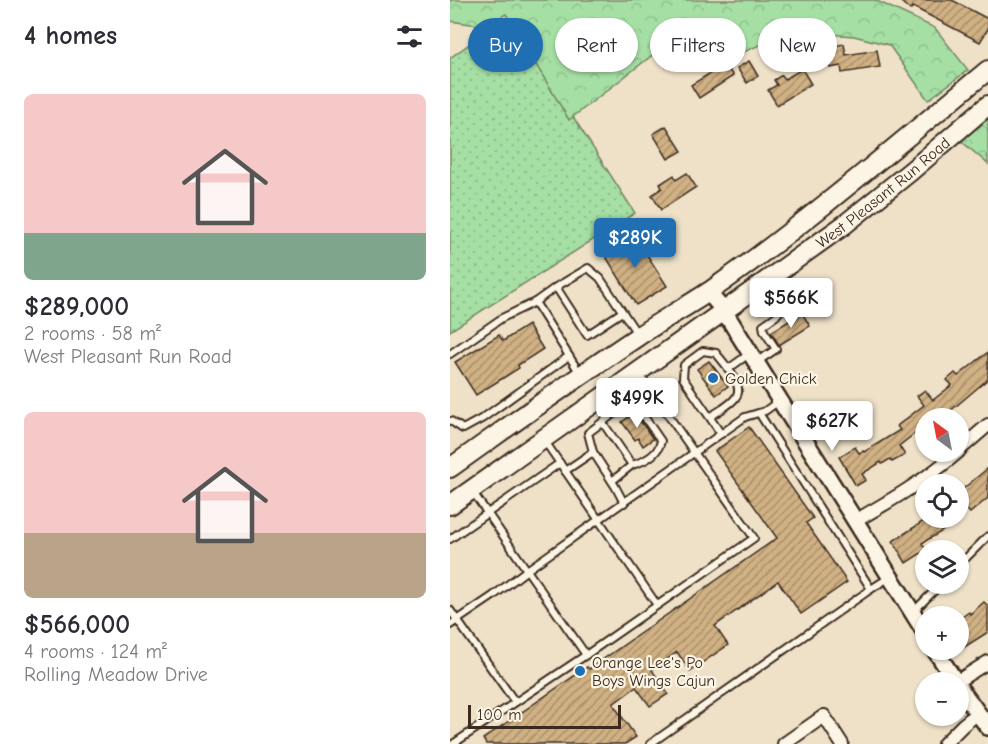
<!DOCTYPE html>
<meta charset="utf-8">
<style>
body{margin:0;font-family:"Comic Neue",sans-serif;background:#f2f2f3;color:#2b2b33;height:100vh;display:flex;flex-direction:column;font-size:22px;white-space:nowrap}
*{box-sizing:border-box;margin:0}
p{font-size:20px;color:#7c7c81}
.icon{flex:none;width:33px;height:33px;fill:none;stroke:currentColor;stroke-width:2;stroke-linecap:round;stroke-linejoin:round}
.map{position:relative;flex:1;overflow:hidden}
.drawer{display:flex;flex-direction:column;background:#fff;width:450px}
.drawer>*{flex:none}
.hud{position:absolute;left:18px;top:18px;width:429px;height:54px;display:flex;gap:12px}
.needle{width:39px;rotate:328deg}
.controls{position:absolute;left:465px;top:408px;display:grid;gap:12px}
.controls a{display:grid;place-items:center;width:54px;height:54px;border-radius:50%;background:#fff;box-shadow:0 2px 4px #0004;font-size:30px}
.scale{position:absolute;left:18px;bottom:15px;width:153px;box-sizing:border-box;padding-left:6px;border:3px solid #3b2a1e;border-top:0;font-size:16px;line-height:21px;white-space:nowrap;color:#3b2a1e;-webkit-text-stroke:4px #fcf5e5;paint-order:stroke}
.price{position:absolute;translate:-50% -51px;padding:0 14px;border-radius:6px;background:#fff;color:#222;font-size:20px;line-height:39px;filter:drop-shadow(0 2px 3px #0008)}
.price::after{content:'';position:absolute;left:50%;top:36px;width:18px;height:14px;margin-left:-9px;background:inherit;clip-path:polygon(0 0,100% 0,50% 100%)}
.price.selected{background:#1f6fb2;color:#fff}
ul{padding:0;list-style:none}
li{display:grid;align-content:center;gap:12px;height:318px;padding:0 24px}
li span{display:grid;place-items:center;height:186px;border-radius:9px;color:#555}
li>.icon{margin-inline-start:auto}
span .icon{width:108px;height:108px;fill:#fffc;stroke-width:1}
li b{font-size:26px}
h2{display:flex;justify-content:space-between;align-items:center;height:72px;padding:0 24px;font-size:26px}
.chip{padding:0 21px;border-radius:27px;background:#fff;box-shadow:0 2px 4px #0004;font-size:21px;line-height:54px}
.chip.selected{background:#1f6fb2;color:#fff}
main{display:flex;flex:1;min-height:0}
.map>svg:first-child{display:block}
.grass{fill:url(#grass-dots);stroke:#708461;stroke-width:1.5}
.forest{fill:url(#forest-crowns);stroke:#708461;stroke-width:1.5}
.building{fill:url(#building-hatch);stroke:#3b2a1e;stroke-width:1.5}
.lines{fill:none;stroke-linecap:round;stroke-linejoin:round}
.service-casing{stroke:#3b2a1e;stroke-width:10}
.minor-casing{stroke:#3b2a1e;stroke-width:16}
.tertiary-casing{stroke:#3b2a1e;stroke-width:20}
.secondary-casing{stroke:#3b2a1e;stroke-width:22}
.service{stroke:#fcf5e5;stroke-width:6}
.minor{stroke:#fcf5e5;stroke-width:12}
.tertiary{stroke:#fcf5e5;stroke-width:15}
.secondary{stroke:#fcf5e5;stroke-width:18}
.poi-dot{fill:#1f6fb2;stroke:#fcf5e5;stroke-width:2}
.labels{text-anchor:middle;stroke-width:4.5;stroke-linejoin:round;paint-order:stroke}
.street-label{font-size:16px;fill:#3b2a1e;stroke:#fcf5e5}
.poi-label{font-size:16px;fill:#3b2a1e;stroke:#fcf5e5;text-anchor:start}
</style>
<main>
<section class="drawer">
<h2>4 homes<svg class="icon" aria-label="filters" viewBox="0 0 24 24"><path d="M4 7h16M4 17h16"/><circle cx="9" cy="7" r="2"/><circle cx="15" cy="17" r="2"/></svg></h2>
<ul>
<li><span style="background:linear-gradient(#f6c9c9 75%,#7fa58c 0)"><svg class="icon" aria-label="home" viewBox="0 0 24 24"><path d="M3 11l9-7 9 7M6 9v11h12V9"/></svg></span><div><b>$289,000</b><p>2 rooms · 58 m²</p><p>West Pleasant Run Road</p></div></li>
<li><span style="background:linear-gradient(#f6c9c9 65%,#b9a48a 0)"><svg class="icon" aria-label="home" viewBox="0 0 24 24"><path d="M3 11l9-7 9 7M6 9v11h12V9"/></svg></span><div><b>$566,000</b><p>4 rooms · 124 m²</p><p>Rolling Meadow Drive</p></div></li>
</ul>
</section>
<div class="map">
<svg width="538" height="744" viewBox="0 0 538 744">
<defs>
<pattern id="grass-dots" width="8" height="8" patternUnits="userSpaceOnUse" patternTransform="scale(1.5)"><rect width="8" height="8" fill="#a5dfa4"/><path d="M2 2h.1M6 6h.1" fill="none" stroke="#8fc08d" stroke-width="1.8" stroke-linecap="round"/></pattern>
<pattern id="forest-crowns" width="20" height="18" patternUnits="userSpaceOnUse" patternTransform="scale(1.5)"><rect width="20" height="18" fill="#a5dfa4"/><path d="M2 6a3 3 0 1 1 6 0M12 15a3 3 0 1 1 6 0" fill="none" stroke="#8fc08d"/></pattern>
<pattern id="building-hatch" width="6" height="6" patternUnits="userSpaceOnUse" patternTransform="scale(1.5)"><rect width="6" height="6" fill="#d0b184"/><path d="M-1 1l2-2M0 6l6-6M5 7l2-2" fill="none" stroke="#aa906b"/></pattern>
</defs>
<rect width="100%" height="100%" fill="#efe1c8"/>
<filter id="ink" filterUnits="userSpaceOnUse"><feTurbulence type="fractalNoise" baseFrequency=".0167" numOctaves="2"/><feDisplacementMap in="SourceGraphic" scale="12" xChannelSelector="R" yChannelSelector="G"/><feConvolveMatrix kernelMatrix="1 2 1 2 8 2 1 2 1" color-interpolation-filters="sRGB"/></filter>
<g filter="url(#ink)">
<polygon class="grass" points="56,18 62,22 185,213 0,331 0,58"/>
<g class="forest">
<polygon points="0,0 425,0 485,28 518,70 478,100 439,45 404,36 351,32 330,36 287,55 256,63 218,43 119,120 56,14 35,26 0,21"/>
<polygon points="538,116 538,164 510,140"/>
</g>
<g class="building">
<polygon points="449,0 502,0 538,19 538,29 530,42 463,7 460,10"/>
<polygon points="394,44 396,55 427,50 430,67 392,73 391,66 380,68 377,47"/>
<polygon points="299,61 308,76 297,83 287,68"/>
<polygon points="275,64 283,76 249,98 241,85"/>
<polygon points="352,69 361,84 327,105 318,90 327,85 324,80 332,75 335,79"/>
<polygon points="216,126 232,151 218,159 203,134"/>
<polygon points="237,173 246,187 211,210 202,195 212,188 210,184 224,175 226,180"/>
<polygon points="183,233 217,286 186,305 153,252"/>
<polygon points="352,313 360,326 329,345 321,332"/>
<polygon points="78,325 93,349 68,365 69,368 26,395 5,362 49,335 53,341"/>
<polygon points="538,352 538,379 492,418 476,418 476,441 468,431 449,446 455,455 442,462 440,459 432,464 431,462 412,474 416,480 406,486 389,457 405,447 409,453 413,451 414,452 450,430 447,426 474,405 467,396 475,390 483,400 502,385 497,380 505,373 508,376"/>
<polygon points="259,361 278,386 266,395 247,369"/>
<polygon points="185,413 203,439 193,446 188,438 185,440 172,422"/>
<polygon points="299,427 363,518 356,523 397,582 351,614 328,581 265,626 278,645 240,671 227,652 202,670 218,694 200,706 186,687 163,704 186,737 175,744 36,744 33,739 137,667 139,669 327,538 265,451"/>
<polygon points="538,468 538,498 520,513 508,500 508,493"/>
<polygon points="472,518 503,518 506,523 472,543 476,550 456,563 443,541 474,521"/>
<polygon points="534,602 538,606 538,632 513,648 508,641 508,630 514,627 509,619 519,612 520,614"/>
</g>
<g class="lines">
<defs>
<g id="service">
<polyline points="106,287 137,335 172,312"/>
<polyline points="85,302 106,287 138,268 150,278 188,335"/>
<polyline points="0,354 52,318 85,302 119,356"/>
<polyline points="307,362 326,349 314,331 313,325 326,316 330,311 314,285"/>
<polyline points="278,369 299,354"/>
<path d="M260 417C268 411 281 405 286 397 295 385 273 362 266 353L253 351 234 365 233 378 271 434"/>
<polyline points="1,421 13,429 33,418 119,356 131,375"/>
<polyline points="153,423 182,465 162,481"/>
<polyline points="94,440 207,605"/>
<path d="M143 452 138 433 178 403 186 405 211 441C208 455 195 461 182 465"/>
<polyline points="115,471 143,452 165,486 174,503"/>
<polyline points="22,491 136,655"/>
<polyline points="0,539 110,463"/>
<polyline points="508,566 538,536"/>
<polyline points="421,589 440,577"/>
<polyline points="0,610 65,702"/>
<polyline points="463,612 491,584"/>
<polyline points="0,625 43,596 77,570 295,417 315,411 329,401"/>
<polyline points="3,744 136,655 304,538 190,375"/>
<polyline points="200,744 421,589 309,413"/>
</g>
<g id="minor">
<polyline points="508,451 538,425"/>
<path d="M405 521C442 500 476 480 508 452"/>
<polyline points="506,682 538,662"/>
<polyline points="334,744 374,716 392,744"/>
<polyline points="494,744 513,725 528,713"/>
</g>
<g id="tertiary">
<polyline points="258,292 274,311 476,634"/>
<polyline points="485,650 506,682"/>
<polyline points="508,686 538,727"/>
</g>
<g id="secondary">
<path d="M0 468C62 424 124 379 187 337 210 321 236 307 260 291 357 223 447 145 538 70"/>
<path id="s1" d="M0 505 274 311 394 225 461 171 538 105"/>
</g>
</defs>
<use href="#service" class="service-casing"/>
<use href="#minor" class="minor-casing"/>
<use href="#tertiary" class="tertiary-casing"/>
<use href="#secondary" class="secondary-casing"/>
<use href="#service" class="service"/>
<use href="#minor" class="minor"/>
<use href="#tertiary" class="tertiary"/>
<use href="#secondary" class="secondary"/>
</g>
</g>
<g class="poi-dot">
<circle cx="263" cy="378" r="6"/>
<circle cx="130" cy="671" r="6"/>
</g>
<g class="labels">
<g class="street-label">
<text dy="6" stroke="none"><textPath href="#s1" startOffset="534">West Pleasant Run Road</textPath></text>
</g>
<g class="poi-label">
<text x="275" y="384">Golden Chick</text>
<text x="142" y="668">Orange Lee's Po<tspan x="142" dy="18">Boys Wings Cajun</tspan></text>
</g>
</g>
</svg>
<div class="controls">
<a><svg class="needle" viewBox="-14 -14 28 28"><path d="M0-13l5 13h-10z" fill="#e53935"/><path d="M0 13l5-13h-10z" fill="#7c7c81"/></svg></a>
<a><svg class="icon" aria-label="locate" viewBox="0 0 24 24"><circle cx="12" cy="12" r="6"/><path d="M12 2v4M12 18v4M2 12h4M18 12h4"/></svg></a>
<a><svg class="icon" aria-label="layers" viewBox="0 0 24 24"><path d="M12 4l9 5-9 5-9-5zM3 14l9 5 9-5"/></svg></a>
<a>+</a>
<a>−</a>
</div>
<div class="scale">100 m</div>
<b class="price selected" style="left:185px;top:269px">$289K</b>
<b class="price" style="left:341px;top:329px">$566K</b>
<b class="price" style="left:187px;top:429px">$499K</b>
<b class="price" style="left:382px;top:452px">$627K</b>
<div class="hud">
<a class="chip selected">Buy</a>
<a class="chip">Rent</a>
<a class="chip">Filters</a>
<a class="chip">New</a>
</div>
</div>
</main>
